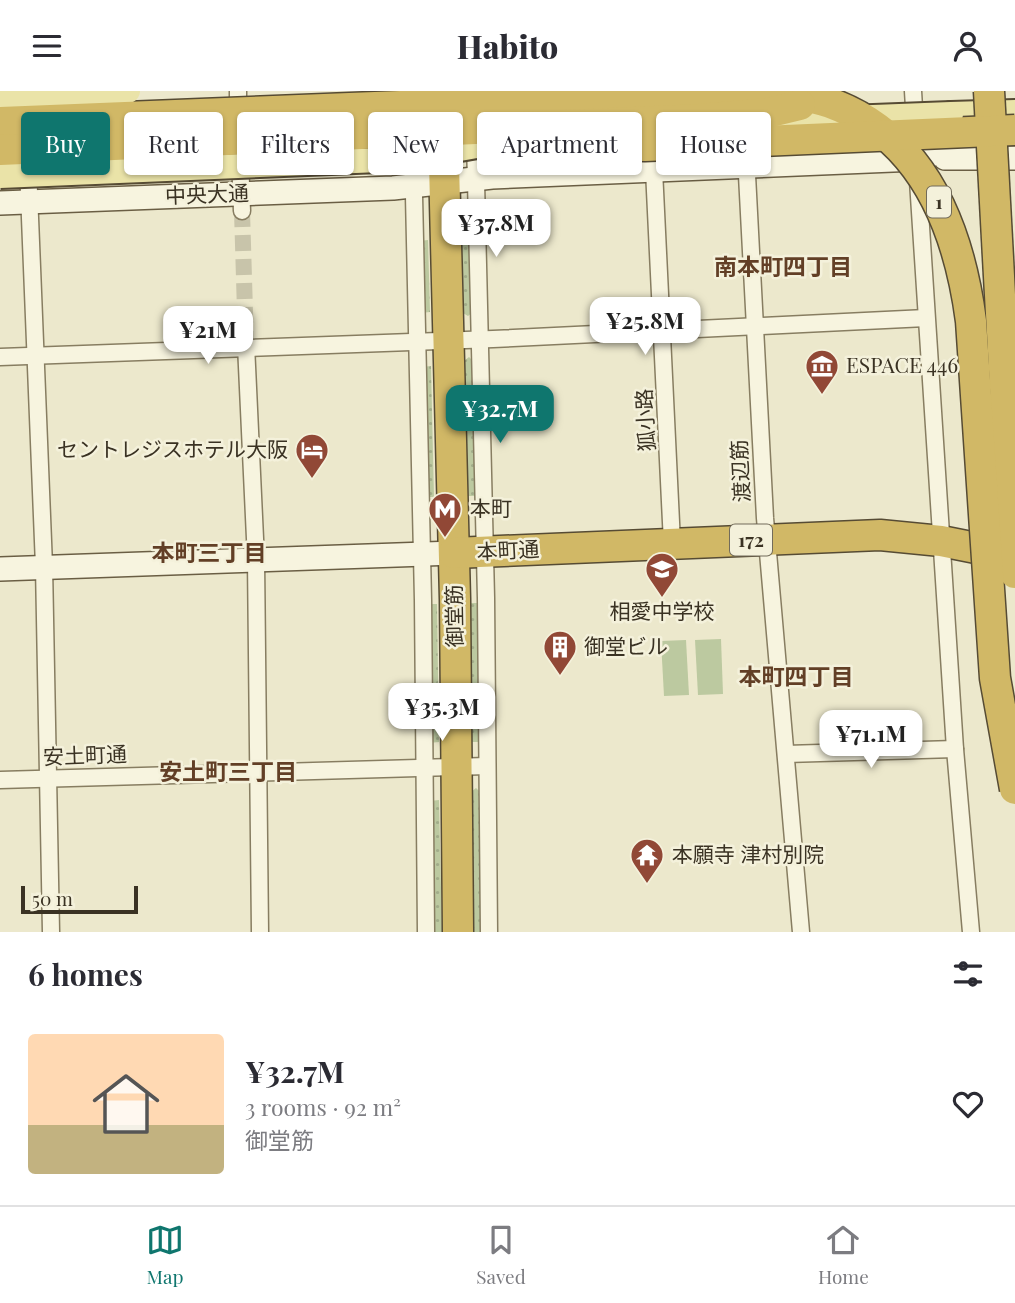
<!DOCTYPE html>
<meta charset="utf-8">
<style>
body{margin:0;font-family:"Playfair Display","Noto Sans JP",serif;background:#f7f7f7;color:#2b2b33;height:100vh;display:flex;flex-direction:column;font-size:26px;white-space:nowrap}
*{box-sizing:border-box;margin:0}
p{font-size:23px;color:#7c7c81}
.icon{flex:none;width:38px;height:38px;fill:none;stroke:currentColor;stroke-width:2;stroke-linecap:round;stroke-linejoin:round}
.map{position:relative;height:841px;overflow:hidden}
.drawer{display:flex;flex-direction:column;background:#fff;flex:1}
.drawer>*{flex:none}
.banner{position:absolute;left:21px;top:21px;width:973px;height:63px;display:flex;gap:14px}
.scale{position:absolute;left:21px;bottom:18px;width:117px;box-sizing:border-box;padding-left:7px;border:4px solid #3a3223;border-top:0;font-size:19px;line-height:24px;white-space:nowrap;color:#3a3223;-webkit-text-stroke:5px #f4f1db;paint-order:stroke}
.price{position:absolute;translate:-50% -60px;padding:0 16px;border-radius:14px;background:#fff;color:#222;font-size:23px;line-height:46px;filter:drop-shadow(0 2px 4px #0008)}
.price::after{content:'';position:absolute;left:50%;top:42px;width:21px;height:16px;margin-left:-10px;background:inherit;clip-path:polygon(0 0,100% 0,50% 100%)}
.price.current{background:#0f766e;color:#fff}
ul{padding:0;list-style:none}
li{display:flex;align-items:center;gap:21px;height:175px;padding:0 28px}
li span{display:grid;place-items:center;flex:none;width:196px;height:140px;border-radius:7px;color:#555}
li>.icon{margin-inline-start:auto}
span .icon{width:84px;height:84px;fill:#fffc;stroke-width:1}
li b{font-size:30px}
h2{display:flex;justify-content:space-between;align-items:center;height:84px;padding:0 28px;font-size:30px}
.chip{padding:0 24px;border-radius:7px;background:#fff;box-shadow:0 2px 5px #0004;font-size:24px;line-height:63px}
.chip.current{background:#0f766e;color:#fff}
header{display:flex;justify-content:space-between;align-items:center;height:91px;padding:0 28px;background:#fff;font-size:32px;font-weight:800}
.menu{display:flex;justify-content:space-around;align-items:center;height:98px;border-top:2px solid #e1e1e2;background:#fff;font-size:19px;color:#7c7c81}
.menu a{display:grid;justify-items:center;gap:4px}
.menu .current{color:#0f766e}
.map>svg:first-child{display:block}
.grass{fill:url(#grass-dots)}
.pitch{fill:#bcc9a0}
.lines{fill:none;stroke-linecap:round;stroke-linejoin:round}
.street-tunnel{stroke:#c8c4aa;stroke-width:16;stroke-dasharray:16 8;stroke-linecap:butt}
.street-casing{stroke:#877d61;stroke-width:19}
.secondary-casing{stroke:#6a5e44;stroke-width:26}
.primary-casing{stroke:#564b34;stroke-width:28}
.highway-casing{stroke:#564b34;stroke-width:33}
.street{stroke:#f7f4df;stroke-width:16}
.secondary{stroke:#f7f4df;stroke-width:23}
.primary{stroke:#eae3a8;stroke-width:24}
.highway{stroke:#d1b866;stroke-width:30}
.primary-bridge-casing{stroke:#564b34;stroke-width:28;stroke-linecap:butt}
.highway-bridge-casing{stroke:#564b34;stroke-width:33;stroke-linecap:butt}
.primary-bridge{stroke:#eae3a8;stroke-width:24}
.highway-bridge{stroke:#d1b866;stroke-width:30}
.labels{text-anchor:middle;stroke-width:5;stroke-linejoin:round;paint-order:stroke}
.shield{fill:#f4f1db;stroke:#726b5a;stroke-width:2}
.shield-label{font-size:19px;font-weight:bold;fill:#3a3223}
.street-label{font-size:21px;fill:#3a3223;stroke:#f4f1db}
.poi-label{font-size:21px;fill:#3a3223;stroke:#f4f1db;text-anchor:start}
.neighbourhood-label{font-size:23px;font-weight:bold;fill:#623f26;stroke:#f4f1db}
</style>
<header><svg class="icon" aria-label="menu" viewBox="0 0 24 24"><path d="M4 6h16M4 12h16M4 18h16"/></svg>Habito<svg class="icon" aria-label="person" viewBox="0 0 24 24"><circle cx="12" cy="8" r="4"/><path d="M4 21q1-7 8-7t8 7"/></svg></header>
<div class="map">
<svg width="1015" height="841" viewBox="0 0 1015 841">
<defs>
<pattern id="grass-dots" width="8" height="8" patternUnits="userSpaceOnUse" patternTransform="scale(1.75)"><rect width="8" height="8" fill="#bcc9a0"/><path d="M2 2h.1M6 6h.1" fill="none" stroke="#a2ad8a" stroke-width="1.8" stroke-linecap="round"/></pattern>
</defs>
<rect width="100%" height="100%" fill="#ece8cc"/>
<g class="grass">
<polygon points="466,145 471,149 473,221 468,225 463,222 462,149"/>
<polygon points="428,149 430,221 421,222 419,150"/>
<polygon points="469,266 473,270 477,405 467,405 464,270"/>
<polygon points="431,275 434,406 425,406 422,276"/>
<polygon points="469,512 478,512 480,651 470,651"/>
<polygon points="428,513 437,513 439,651 429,652"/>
<polygon points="476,697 480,701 483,841 473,841 471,701"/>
<polygon points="439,709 442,841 432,841 430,710"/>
</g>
<g class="pitch">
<polygon points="721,548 723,603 698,604 695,549"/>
<polygon points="686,549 689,604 664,605 661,550"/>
</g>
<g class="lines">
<polyline class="street-tunnel" points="242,120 246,254"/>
<defs>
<g id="street">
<polyline points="238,0 238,27"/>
<polyline points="913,0 915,33"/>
<polyline points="475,49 486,507 489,841"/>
<polyline points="413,60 423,509 426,841"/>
<polyline points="746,65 765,427 801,841"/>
<polyline points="240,67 242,120"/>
<polyline points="28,77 44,475 51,841"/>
<polyline points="654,79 672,452"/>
<polyline points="918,90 955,658 971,841"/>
<polyline points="246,254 256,469 260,841"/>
<polyline points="0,266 493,248 926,227"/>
<polyline points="786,663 955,658"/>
<polyline points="0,689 487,675"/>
</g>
<g id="secondary">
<polyline points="945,67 1015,67"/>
<polyline points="0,112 393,97 492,86 917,68 983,48"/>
<polyline points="0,478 454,462"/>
</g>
<polyline id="primary" points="951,23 1015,21"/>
<g id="highway">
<polyline points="443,33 455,508 458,841"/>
<polyline points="454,462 880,444 941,450 1011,464"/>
</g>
</defs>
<use href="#street" class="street-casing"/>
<use href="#secondary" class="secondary-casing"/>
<use href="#primary" class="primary-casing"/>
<use href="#highway" class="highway-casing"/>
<use href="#street" class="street"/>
<use href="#secondary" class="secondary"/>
<use href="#primary" class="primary"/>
<use href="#highway" class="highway"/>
<defs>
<g id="primary-bridge">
<polyline points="0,5 128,0"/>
<polyline points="770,30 951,23"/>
<polyline points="0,85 403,68 528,46"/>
</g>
<g id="highway-bridge">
<polyline points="989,0 1015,482"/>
<path d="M0 31 750 1C777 2 805 3 830 12 924 46 959 139 971 230L995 587 1015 698"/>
<polyline points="511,51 645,55 1015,39"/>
<polyline points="0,59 699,28 767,22 800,14"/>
</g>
</defs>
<use href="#primary-bridge" class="primary-bridge-casing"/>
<use href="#highway-bridge" class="highway-bridge-casing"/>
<use href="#primary-bridge" class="primary-bridge"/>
<use href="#highway-bridge" class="highway-bridge"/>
</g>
<defs>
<symbol id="museum-pin" viewBox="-11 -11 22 30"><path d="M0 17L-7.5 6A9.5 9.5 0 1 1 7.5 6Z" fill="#914836" stroke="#f4f1db"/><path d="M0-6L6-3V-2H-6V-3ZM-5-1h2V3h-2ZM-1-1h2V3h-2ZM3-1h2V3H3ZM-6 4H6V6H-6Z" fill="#fff"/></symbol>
<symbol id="hotel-pin" viewBox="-11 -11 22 30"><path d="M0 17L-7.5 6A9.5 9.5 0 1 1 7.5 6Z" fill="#914836" stroke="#f4f1db"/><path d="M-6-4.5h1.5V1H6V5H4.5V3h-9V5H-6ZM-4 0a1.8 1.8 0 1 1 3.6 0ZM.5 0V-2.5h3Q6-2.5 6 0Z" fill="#fff"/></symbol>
<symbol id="metro-pin" viewBox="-11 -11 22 30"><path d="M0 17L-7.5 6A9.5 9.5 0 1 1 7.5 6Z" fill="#914836" stroke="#f4f1db"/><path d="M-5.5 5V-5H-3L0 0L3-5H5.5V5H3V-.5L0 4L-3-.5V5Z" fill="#fff"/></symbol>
<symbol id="school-pin" viewBox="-11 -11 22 30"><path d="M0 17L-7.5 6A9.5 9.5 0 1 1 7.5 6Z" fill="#914836" stroke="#f4f1db"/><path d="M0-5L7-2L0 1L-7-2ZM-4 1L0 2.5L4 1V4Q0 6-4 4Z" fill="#fff"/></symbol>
<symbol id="building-pin" viewBox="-11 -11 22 30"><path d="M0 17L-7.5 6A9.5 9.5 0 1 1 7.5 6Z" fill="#914836" stroke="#f4f1db"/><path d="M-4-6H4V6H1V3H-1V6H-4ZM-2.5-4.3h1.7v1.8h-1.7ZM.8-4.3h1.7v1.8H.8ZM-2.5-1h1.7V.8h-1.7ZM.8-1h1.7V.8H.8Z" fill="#fff"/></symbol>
<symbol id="temple-pin" viewBox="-11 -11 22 30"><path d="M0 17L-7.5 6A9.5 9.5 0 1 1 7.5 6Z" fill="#914836" stroke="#f4f1db"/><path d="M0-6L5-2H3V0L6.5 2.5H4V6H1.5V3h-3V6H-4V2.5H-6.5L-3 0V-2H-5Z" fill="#fff"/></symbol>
</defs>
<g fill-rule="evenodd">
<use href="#museum-pin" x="803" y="256" width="38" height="52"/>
<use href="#hotel-pin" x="293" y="340" width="38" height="52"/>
<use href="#metro-pin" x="426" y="399" width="38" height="52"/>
<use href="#school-pin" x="643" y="459" width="38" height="52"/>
<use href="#building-pin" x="541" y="537" width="38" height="52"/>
<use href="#temple-pin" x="628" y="745" width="38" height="52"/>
</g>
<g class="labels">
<g class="shield">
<rect x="927" y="95.5" width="24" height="31" rx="5"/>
<rect x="730" y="433.5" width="42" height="31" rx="5"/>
</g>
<g class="shield-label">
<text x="939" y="118">1</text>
<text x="751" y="456">172</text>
</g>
<g class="street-label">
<text transform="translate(207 104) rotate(-2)" y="7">中央大通</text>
<text transform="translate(646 329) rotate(-93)" y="7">狐小路</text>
<text transform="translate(741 380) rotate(-93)" y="7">渡辺筋</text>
<text transform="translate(508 460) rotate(-3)" y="7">本町通</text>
<text transform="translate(455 525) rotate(-91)" y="7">御堂筋</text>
<text transform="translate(85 665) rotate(-2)" y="7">安土町通</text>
</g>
<g class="poi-label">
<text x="846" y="282">ESPACE 446</text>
<text x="288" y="366" text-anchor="end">セントレジスホテル大阪</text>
<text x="470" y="425">本町</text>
<text x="662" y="528" text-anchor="middle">相愛中学校</text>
<text x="584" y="563">御堂ビル</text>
<text x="672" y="771">本願寺 津村別院</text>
</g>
<g class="neighbourhood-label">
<text x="783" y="184">南本町四丁目</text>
<text x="209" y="470">本町三丁目</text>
<text x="796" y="594">本町四丁目</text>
<text x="228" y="689">安土町三丁目</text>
</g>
</g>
</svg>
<div class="scale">50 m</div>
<b class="price" style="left:496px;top:168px">¥37.8M</b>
<b class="price" style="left:645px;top:266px">¥25.8M</b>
<b class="price" style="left:208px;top:275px">¥21M</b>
<b class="price current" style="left:500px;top:354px">¥32.7M</b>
<b class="price" style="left:442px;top:652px">¥35.3M</b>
<b class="price" style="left:871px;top:679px">¥71.1M</b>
<div class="banner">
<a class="chip current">Buy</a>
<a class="chip">Rent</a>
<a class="chip">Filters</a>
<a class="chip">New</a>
<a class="chip">Apartment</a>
<a class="chip">House</a>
</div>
</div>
<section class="drawer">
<h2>6 homes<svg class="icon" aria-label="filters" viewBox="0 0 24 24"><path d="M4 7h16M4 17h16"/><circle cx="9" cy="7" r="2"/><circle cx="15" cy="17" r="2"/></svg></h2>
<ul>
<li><span style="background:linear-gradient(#ffd9b3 65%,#c2b280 0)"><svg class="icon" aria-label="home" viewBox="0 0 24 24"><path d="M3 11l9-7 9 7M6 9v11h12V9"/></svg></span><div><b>¥32.7M</b><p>3 rooms · 92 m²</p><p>御堂筋</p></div><svg class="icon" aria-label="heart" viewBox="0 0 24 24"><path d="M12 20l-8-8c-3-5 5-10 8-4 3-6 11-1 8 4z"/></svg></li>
</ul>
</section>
<nav class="menu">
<a class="current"><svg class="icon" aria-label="map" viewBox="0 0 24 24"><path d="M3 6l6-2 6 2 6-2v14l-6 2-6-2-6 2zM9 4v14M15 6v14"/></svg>Map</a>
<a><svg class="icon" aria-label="saved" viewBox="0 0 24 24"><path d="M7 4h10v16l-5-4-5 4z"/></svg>Saved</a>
<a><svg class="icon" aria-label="home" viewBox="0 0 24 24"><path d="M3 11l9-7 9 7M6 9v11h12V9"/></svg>Home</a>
</nav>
